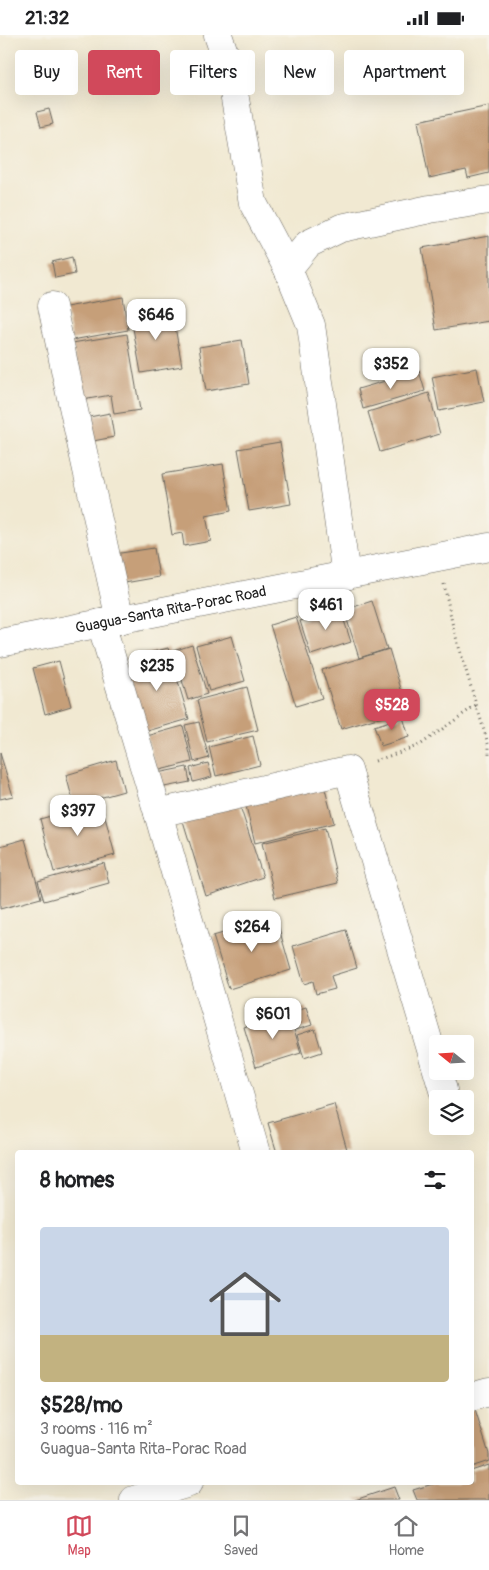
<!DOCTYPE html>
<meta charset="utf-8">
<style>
body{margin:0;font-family:Pangolin,sans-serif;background:#f6f6f6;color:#202124;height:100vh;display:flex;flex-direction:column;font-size:19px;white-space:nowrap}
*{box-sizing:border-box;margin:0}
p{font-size:16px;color:#757577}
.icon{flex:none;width:28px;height:28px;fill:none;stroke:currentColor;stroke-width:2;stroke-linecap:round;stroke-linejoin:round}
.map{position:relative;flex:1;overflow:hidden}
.side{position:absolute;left:15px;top:1115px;width:459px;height:335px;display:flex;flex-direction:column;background:#fff;border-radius:5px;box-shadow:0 5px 20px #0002}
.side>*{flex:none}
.hud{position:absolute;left:15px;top:15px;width:460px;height:45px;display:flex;gap:10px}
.needle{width:32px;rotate:288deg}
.buttons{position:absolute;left:429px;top:1000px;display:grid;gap:10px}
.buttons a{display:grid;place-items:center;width:45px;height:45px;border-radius:5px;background:#fff;box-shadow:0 5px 20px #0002;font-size:25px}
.price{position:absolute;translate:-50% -42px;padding:0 11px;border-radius:10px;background:#fff;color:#222;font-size:16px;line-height:32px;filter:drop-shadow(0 1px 2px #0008)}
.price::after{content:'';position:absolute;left:50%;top:30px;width:15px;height:11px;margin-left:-8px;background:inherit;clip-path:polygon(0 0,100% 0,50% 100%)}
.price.current{background:#d1495b;color:#fff}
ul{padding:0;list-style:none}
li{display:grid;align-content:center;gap:10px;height:265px;padding:0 25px}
li span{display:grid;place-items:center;height:155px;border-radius:5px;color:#555}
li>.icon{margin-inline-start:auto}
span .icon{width:90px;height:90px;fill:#fffc;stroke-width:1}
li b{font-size:21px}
h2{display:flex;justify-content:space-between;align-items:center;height:60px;padding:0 25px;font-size:21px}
.pill{padding:0 18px;border-radius:5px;background:#fff;box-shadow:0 5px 20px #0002;font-size:18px;line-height:45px}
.pill.current{background:#d1495b;color:#fff}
.status{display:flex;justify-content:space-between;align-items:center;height:35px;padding:0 25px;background:#fff;direction:ltr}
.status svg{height:14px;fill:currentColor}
.menu{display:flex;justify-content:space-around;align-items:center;height:70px;border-top:1px solid #e0e0e0;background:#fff;font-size:14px;color:#757577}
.menu a{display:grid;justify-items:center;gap:2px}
.menu .current{color:#d1495b}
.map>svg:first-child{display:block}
.building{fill:#c69f79}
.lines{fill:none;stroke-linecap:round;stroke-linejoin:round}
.minor-casing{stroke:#67645c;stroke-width:29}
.secondary-casing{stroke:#67645c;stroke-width:29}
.path{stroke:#67645c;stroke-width:3;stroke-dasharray:1 4;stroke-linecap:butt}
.minor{stroke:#fff;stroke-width:28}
.secondary{stroke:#fff;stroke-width:28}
.labels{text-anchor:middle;stroke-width:4;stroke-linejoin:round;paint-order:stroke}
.street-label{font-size:15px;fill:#1c1c1c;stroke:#f7f3e8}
</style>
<div class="status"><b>21:32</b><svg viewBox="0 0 49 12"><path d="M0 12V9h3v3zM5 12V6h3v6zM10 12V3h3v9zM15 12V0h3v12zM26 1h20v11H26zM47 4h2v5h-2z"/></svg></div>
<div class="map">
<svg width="489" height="1465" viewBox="0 0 489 1465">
<rect width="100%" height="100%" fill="#f7f3e8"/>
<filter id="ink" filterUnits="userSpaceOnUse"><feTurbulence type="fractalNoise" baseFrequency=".02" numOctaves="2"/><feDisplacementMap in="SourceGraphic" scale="10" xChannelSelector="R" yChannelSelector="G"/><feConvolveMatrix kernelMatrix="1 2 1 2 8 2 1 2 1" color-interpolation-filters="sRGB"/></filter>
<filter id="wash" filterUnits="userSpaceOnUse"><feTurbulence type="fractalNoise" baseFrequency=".0096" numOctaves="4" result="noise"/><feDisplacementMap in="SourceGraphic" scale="20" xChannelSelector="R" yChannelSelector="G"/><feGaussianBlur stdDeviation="1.12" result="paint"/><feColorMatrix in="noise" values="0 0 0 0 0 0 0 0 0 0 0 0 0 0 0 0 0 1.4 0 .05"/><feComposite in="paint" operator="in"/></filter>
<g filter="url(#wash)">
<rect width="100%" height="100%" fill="#f1e9d2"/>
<g id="blocks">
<g class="building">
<polygon points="489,71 489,138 468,143 466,135 429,143 418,86"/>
<polygon points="49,74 53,89 41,92 37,77"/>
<polygon points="489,201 489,286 436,295 422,213"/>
<polygon points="72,222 75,239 55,243 52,227"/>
<polygon points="123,262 128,295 72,305 66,272"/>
<polygon points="172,275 182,331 141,338 131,282"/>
<polygon points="127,299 140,375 114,379 111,360 82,365 72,308"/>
<polygon points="242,305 249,349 206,356 199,312"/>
<polygon points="477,333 484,367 439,376 432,342"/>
<polygon points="419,336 425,356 363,374 358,354"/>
<polygon points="429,358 440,399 380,417 368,377"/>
<polygon points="110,378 114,402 88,407 84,383"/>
<polygon points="280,407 291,469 249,476 238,414"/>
<polygon points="223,429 231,476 206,481 211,506 184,511 182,498 172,500 162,439"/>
<polygon points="154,513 159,542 119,549 114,519"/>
<polygon points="372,566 387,614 359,623 344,575"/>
<polygon points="340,573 351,607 311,620 300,586"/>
<polygon points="296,582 322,663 296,671 270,590"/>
<polygon points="232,601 245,646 209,656 196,611"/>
<polygon points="192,610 207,659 188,665 173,616"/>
<polygon points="168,613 189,684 144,697 126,635 148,629 145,619"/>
<polygon points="389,614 407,674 341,694 322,635"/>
<polygon points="59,626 71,671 45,679 33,633"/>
<polygon points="247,652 258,695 207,707 197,665"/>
<polygon points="403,682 409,702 381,711 374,691"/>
<polygon points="199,687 209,723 194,727 185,690"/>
<polygon points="183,691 192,727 156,736 147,701"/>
<polygon points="253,701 260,730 216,741 209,712"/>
<polygon points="0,718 13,761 0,764"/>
<polygon points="116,725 124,756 74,770 66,740"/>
<polygon points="208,728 212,742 193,747 190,733"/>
<polygon points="187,732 190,747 159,753 157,738"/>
<polygon points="323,747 334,788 255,808 245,767"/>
<polygon points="101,767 115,820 54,837 40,784"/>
<polygon points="239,768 263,842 206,861 183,786"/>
<polygon points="325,793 338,848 275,863 262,808"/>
<polygon points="25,804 41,863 0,874 0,811"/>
<polygon points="104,828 109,848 44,866 38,846"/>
<polygon points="276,883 291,935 229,954 213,901"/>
<polygon points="346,895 357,933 331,941 335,954 316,959 313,946 304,949 293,911"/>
<polygon points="306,972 312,990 296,995 290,977"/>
<polygon points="289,977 301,1018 256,1032 244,992"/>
<polygon points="315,994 322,1017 304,1023 297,1000"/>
<polygon points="334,1069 348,1118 277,1118 268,1088"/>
<polygon points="475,1375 489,1419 489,1426 471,1432 471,1376"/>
<polygon points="489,1430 489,1465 417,1465 413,1455 436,1448 471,1448 471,1436"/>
<polygon points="394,1452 399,1465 355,1465"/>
</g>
</g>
</g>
<g filter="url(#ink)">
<use href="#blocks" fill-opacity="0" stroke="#67645c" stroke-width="1"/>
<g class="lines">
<defs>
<g id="minor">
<polyline points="218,0 230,35 253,168 288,234 311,290 346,541"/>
<polyline points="288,234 308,209 341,193 430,174 489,165"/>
<polyline points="52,271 67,344 120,585"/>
<polyline points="101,588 158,778 256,1118"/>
<polyline points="158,778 348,735 443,1055"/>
<polyline points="471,1362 489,1357"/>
<polyline points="134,1465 189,1448"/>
</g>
<g id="secondary">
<path id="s1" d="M0 608 489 512"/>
</g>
</defs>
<use href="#minor" class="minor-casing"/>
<use href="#secondary" class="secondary-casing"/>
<g class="path">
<polyline points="444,549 453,592 489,712 489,720"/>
<polyline points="375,726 420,710 476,670"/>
</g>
<use href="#minor" class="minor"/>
<use href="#secondary" class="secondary"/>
</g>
</g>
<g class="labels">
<g class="street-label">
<text dy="5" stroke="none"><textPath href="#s1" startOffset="174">Guagua-Santa Rita-Porac Road</textPath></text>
</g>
</g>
</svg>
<div class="buttons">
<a><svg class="needle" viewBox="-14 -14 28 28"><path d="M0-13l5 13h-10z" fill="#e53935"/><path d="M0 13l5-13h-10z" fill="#757577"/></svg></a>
<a><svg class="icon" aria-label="layers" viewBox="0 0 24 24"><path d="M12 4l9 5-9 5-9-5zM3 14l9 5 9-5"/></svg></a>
</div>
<b class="price" style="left:156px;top:306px">$646</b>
<b class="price" style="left:391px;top:355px">$352</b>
<b class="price" style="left:326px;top:596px">$461</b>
<b class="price" style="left:157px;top:657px">$235</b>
<b class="price current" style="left:392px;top:696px">$528</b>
<b class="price" style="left:78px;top:802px">$397</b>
<b class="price" style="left:252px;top:918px">$264</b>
<b class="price" style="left:273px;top:1005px">$601</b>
<div class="hud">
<a class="pill">Buy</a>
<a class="pill current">Rent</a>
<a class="pill">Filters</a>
<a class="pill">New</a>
<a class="pill">Apartment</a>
</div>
<section class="side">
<h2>8 homes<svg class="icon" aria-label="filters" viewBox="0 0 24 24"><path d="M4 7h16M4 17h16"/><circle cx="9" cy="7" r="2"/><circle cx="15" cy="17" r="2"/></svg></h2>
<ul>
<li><span style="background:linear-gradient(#c9d6e8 70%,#c2b280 0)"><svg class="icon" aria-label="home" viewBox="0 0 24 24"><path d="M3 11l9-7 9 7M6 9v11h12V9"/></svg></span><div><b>$528/mo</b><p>3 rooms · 116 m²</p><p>Guagua-Santa Rita-Porac Road</p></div></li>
</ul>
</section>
</div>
<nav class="menu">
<a class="current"><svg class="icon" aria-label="map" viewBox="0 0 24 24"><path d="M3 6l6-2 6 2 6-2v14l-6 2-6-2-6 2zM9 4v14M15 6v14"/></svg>Map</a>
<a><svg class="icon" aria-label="saved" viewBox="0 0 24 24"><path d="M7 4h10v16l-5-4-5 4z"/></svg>Saved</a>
<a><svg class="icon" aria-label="home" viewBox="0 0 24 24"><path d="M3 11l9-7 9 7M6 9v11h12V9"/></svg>Home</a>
</nav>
